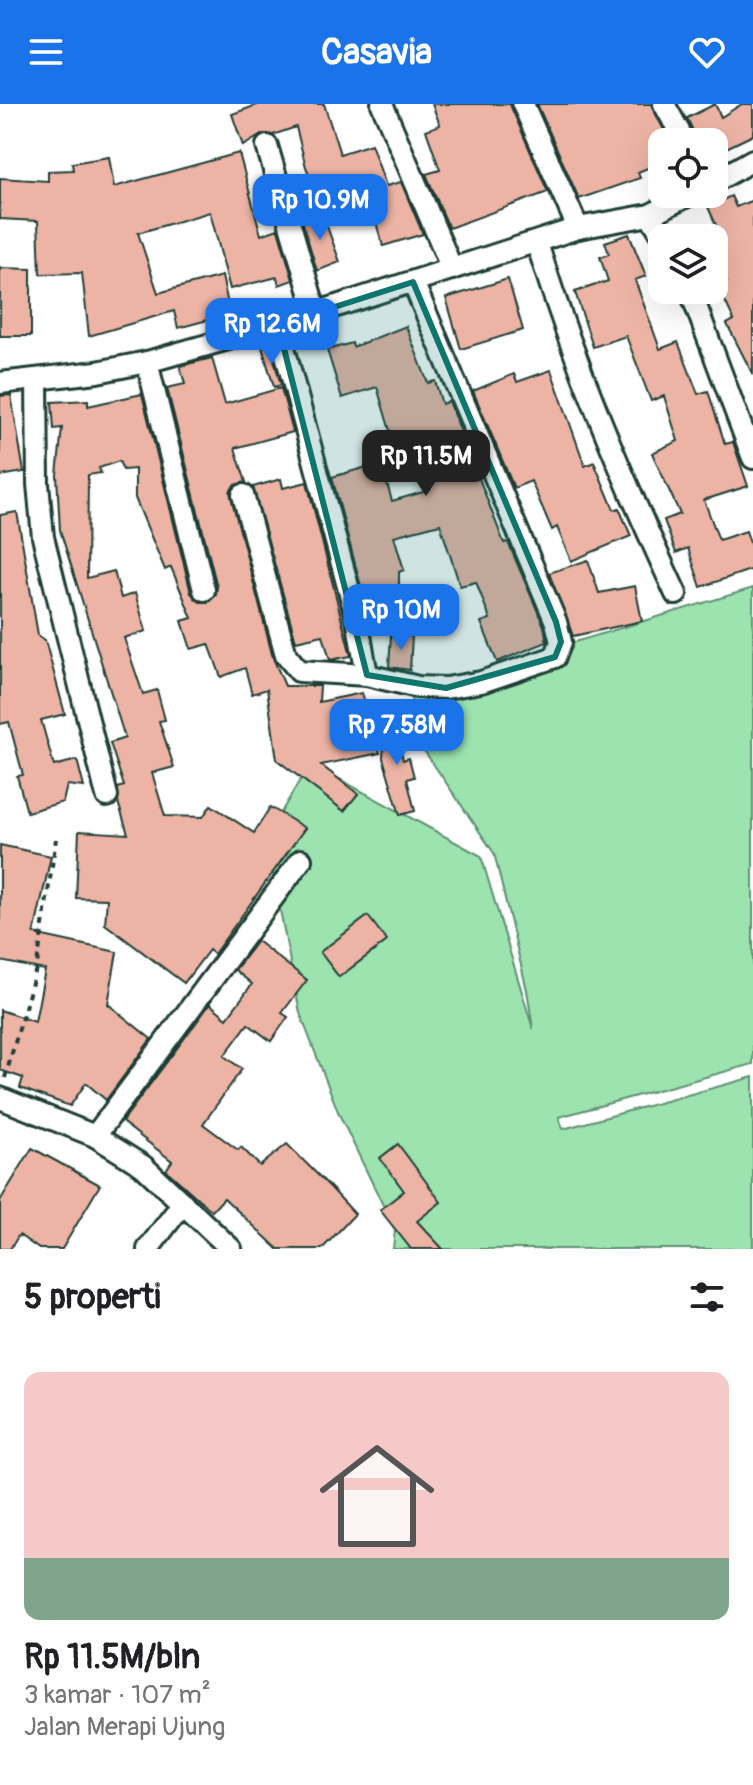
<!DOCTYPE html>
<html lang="id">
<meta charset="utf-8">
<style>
body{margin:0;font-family:Pangolin,sans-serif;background:#f6f6f6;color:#202124;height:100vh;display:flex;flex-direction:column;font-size:30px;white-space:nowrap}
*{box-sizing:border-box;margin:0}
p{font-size:26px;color:#757577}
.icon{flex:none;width:44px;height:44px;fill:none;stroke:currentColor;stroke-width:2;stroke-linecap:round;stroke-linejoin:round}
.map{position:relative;height:1145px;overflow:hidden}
.details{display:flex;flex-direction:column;background:#fff;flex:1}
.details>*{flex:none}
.tools{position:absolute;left:648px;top:24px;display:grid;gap:16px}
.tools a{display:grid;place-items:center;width:80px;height:80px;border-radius:16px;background:#fff;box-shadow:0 8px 32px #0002;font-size:40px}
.price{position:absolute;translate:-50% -68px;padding:0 18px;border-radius:16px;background:#1a73e8;color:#fff;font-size:26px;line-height:52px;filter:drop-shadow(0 2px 4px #0008)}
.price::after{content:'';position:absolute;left:50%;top:48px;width:24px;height:18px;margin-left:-12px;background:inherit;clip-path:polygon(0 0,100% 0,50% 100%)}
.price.on{background:#222;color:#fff}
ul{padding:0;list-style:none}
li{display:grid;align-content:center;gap:16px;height:424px;padding:0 24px}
li span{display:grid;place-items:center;height:248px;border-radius:16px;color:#555}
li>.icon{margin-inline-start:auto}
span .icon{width:144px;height:144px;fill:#fffc;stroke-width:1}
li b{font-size:34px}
h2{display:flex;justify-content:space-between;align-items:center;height:96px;padding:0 24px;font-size:34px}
header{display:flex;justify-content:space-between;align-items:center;height:104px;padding:0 24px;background:#1a73e8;color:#fff;font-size:36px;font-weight:700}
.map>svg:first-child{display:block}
.green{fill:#9ce3b0;stroke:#5e9072;stroke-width:2}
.building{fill:#edb4a5;stroke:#1f3d34;stroke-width:2}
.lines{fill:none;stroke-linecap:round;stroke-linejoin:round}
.minor-casing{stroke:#1f3d34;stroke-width:26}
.path{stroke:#1f3d34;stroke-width:4;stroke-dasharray:6 6;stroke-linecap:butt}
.minor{stroke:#fff;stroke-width:20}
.marked{fill:#0f766e;fill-opacity:0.2;stroke:#0f766e;stroke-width:6;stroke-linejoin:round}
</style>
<header><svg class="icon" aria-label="menu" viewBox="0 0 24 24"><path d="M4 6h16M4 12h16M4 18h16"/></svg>Casavia<svg class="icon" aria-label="heart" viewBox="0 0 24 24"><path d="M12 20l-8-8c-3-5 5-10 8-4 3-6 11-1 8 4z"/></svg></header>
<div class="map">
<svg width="753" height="1145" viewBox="0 0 753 1145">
<rect width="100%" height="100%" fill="#fff"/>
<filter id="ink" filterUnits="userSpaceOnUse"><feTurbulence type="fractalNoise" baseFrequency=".0125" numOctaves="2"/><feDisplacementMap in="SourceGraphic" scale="16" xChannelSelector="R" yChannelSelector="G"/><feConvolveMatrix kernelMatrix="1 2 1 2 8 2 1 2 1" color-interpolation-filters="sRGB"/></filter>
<g filter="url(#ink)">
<polygon class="green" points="753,484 753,960 559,1013 563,1025 753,973 753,1145 393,1145 395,1126 339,1010 300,909 266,734 310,659 481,752 533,925 527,886 494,749 419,639 410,588"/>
<g class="building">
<polygon points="260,0 324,0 340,50 371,40 386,82 401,78 423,130 383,142 365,82 321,98 306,63 296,23 273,31 263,30 243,42 232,10"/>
<polygon points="432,0 510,0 548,88 449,124 426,70 440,66 426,26 440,21"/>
<polygon points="537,0 651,0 670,38 662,38 662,58 638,68 640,74 579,95"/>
<polygon points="715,0 721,13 742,0 753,0 753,31 714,50 714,38 698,38 687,14"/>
<polygon points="239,49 261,131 278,125 293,176 279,181 277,173 230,185 210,108 138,129 158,189 222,172 230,210 178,224 174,207 89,232 82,169 40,170 38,117 0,115 0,74 48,77 48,67 73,66 72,59 109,53 114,83"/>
<polygon points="731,92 736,103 753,96 753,271 727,220 734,216 718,182 727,178 714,152 714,144 724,139 708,103"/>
<polygon points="322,109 340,158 317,167 302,116"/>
<polygon points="629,130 646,172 635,176 660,245 678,238 698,290 708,287 725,340 733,338 748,382 704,396 719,436 746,427 753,448 753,465 701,483 688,444 676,449 664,416 680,410 652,349 678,337 664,292 651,297 626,232 593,243 575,188 608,177 600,153 609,150 605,138"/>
<polygon points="0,164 31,165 31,232 0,232"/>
<polygon points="508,175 523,226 461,245 446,194"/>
<polygon points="406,222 428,279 435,277 442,300 449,297 504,439 508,438 544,522 547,538 497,558 481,518 490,515 476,478 460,482 440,420 394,432 404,466 399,468 399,525 372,524 332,373 381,359 392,397 430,386 418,347 398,354 377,283 342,294 327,246 352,239 353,243"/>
<polygon points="270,241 281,281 274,283 262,243"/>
<polygon points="212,254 225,300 281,284 293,328 235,344 246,378 234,381 230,388 273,554 285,582 320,582 319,598 362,589 380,649 321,661 358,690 344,707 277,656 267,585 252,590 245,564 221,573 209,540 191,545 182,517 192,514 171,463 165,466 135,394 135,365 123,366 119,357 99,364 101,369 88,371 87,474 114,467 121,494 135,489 146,527 124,534 143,590 157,586 165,616 159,617 174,663 152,669 165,712 203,713 211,701 254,729 270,703 305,724 214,850 209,846 184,879 105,820 107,795 76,794 79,727 128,730 118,698 118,684 124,682 110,639 125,634 60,426 57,371 62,324 54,325 52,298 88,296 88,302 142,290 191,489 200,498 208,498 216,490 217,483 167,284 185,280 180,262"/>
<polygon points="551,266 585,362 594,358 614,406 619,404 631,432 571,457 557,423 552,426 531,377 514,384 473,287 514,270 517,278"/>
<polygon points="11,291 24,368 0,372 0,292"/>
<polygon points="281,375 283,384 307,378 351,552 330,556 323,531 296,537 253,383"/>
<polygon points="17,408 38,531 45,536 65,610 41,616 54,662 77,656 84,683 67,681 63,698 27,708 17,672 23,671 9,618 0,620 0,411"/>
<polygon points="588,456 599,489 635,482 642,517 573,532 549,469"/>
<polygon points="391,531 412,532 410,566 389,563"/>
<polygon points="386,606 391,606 403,656 409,654 414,673 407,675 415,707 400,711 383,654"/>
<polygon points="0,741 51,752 34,830 117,848 108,900 151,935 106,996 86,979 70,1002 20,984 23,974 0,966 0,906 35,918 45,866 0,857"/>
<polygon points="368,812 387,837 339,873 320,848"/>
<polygon points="257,837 307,876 282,909 288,913 271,937 248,920 224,952 242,965 203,1020 238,1046 241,1043 260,1062 287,1040 331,1084 355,1110 322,1145 278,1145 224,1094 212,1107 166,1066 172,1057 122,1018 210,900 227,914 252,880 235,866"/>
<polygon points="398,1040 441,1098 417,1117 443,1145 411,1145 380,1106 404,1087 380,1054"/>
<polygon points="32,1044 100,1081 62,1145 39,1145 19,1131 10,1145 0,1145 0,1097"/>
</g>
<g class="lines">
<defs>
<g id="minor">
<polyline points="382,0 452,165"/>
<polyline points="523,0 578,124"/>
<polyline points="664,0 685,38"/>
<polyline points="267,42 316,209"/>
<polyline points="714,78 753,56"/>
<polyline points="650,111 664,134"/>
<path d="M537 139C575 262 622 373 676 490"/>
<polyline points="690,186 753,354"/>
<polyline points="278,221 358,520 367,571"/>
<polyline points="147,258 204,486"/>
<polyline points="37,275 38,380 43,433 107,692"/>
<polyline points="0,279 97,268 147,258 278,221 578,124 650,111 691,90"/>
<polyline points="243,391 286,551 299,567 367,571 418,583 446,584 481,578 555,553 561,538 556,518 413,178"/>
<polyline points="0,994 95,1032 143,1062 231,1145"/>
<polyline points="95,1032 301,756"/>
<polyline points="148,1145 183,1099"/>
</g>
</defs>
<use href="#minor" class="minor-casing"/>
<polyline class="path" points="5,974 37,861 56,735"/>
<use href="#minor" class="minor"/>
</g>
</g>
<path class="marked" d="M413 178 556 518 561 538 555 553 446 584 367 571 278 221Z"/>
</svg>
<div class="tools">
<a><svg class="icon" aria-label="locate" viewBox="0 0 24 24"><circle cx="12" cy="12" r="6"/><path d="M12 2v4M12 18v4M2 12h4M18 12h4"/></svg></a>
<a><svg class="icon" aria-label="layers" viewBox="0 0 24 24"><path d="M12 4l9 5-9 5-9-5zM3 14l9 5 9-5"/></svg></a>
</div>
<b class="price" style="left:320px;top:138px">Rp 10.9M</b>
<b class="price" style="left:272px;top:262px">Rp 12.6M</b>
<b class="price on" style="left:426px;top:394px">Rp 11.5M</b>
<b class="price" style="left:401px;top:548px">Rp 10M</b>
<b class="price" style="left:397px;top:663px">Rp 7.58M</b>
</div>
<section class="details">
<h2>5 properti<svg class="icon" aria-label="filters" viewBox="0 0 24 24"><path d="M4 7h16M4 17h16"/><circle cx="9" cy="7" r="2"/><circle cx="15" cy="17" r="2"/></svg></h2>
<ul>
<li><span style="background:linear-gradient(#f6c9c9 75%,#7fa58c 0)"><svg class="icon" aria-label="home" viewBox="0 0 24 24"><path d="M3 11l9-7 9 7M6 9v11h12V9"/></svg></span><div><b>Rp 11.5M/bln</b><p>3 kamar · 107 m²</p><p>Jalan Merapi Ujung</p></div></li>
</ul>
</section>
